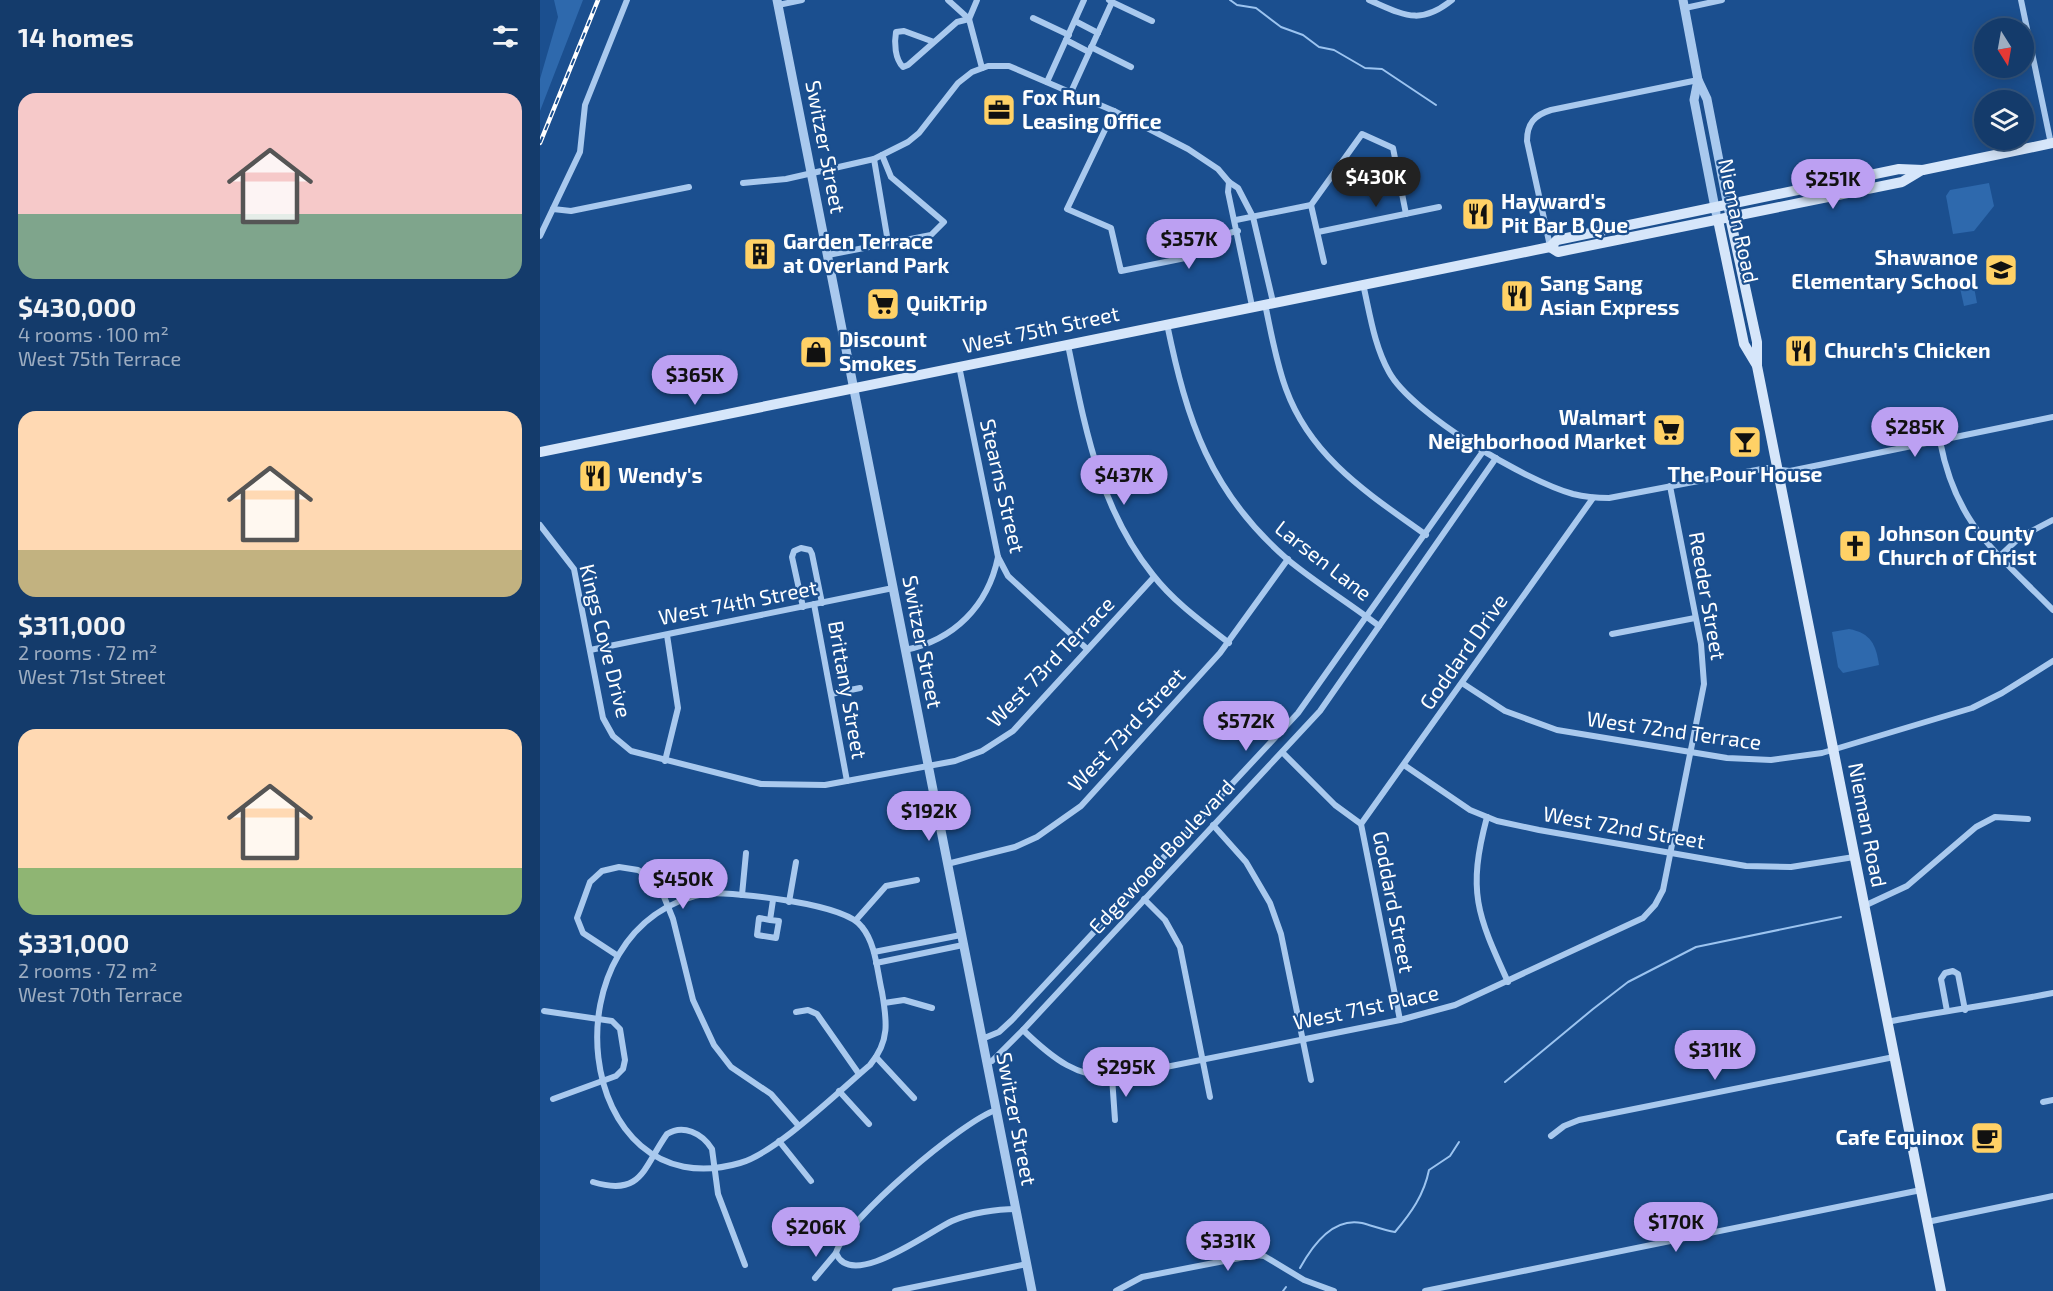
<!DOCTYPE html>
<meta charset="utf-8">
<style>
body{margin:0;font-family:"Exo 2",sans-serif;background:#1d4271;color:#f1f3f6;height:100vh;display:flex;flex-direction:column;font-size:22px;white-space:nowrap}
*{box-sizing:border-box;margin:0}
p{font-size:20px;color:#9dadc1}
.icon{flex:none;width:33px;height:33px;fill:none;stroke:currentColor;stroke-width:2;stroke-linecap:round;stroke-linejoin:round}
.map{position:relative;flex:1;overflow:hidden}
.details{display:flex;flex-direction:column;background:#143b6b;width:540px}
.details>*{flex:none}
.needle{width:39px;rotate:169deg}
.buttons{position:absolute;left:1434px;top:18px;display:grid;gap:12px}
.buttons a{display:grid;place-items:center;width:60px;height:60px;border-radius:50%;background:#143b6b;box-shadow:0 3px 15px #0003,0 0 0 2px #33557e;font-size:30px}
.price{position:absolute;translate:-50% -51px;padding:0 14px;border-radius:21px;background:#bca0f2;color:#111;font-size:20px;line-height:39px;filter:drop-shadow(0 2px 3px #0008)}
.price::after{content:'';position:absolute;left:50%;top:36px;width:18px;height:14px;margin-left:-9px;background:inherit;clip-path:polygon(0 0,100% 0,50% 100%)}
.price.on{background:#222;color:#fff}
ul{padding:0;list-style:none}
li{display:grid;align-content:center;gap:12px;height:318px;padding:0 18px}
li span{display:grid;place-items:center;height:186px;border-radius:18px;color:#555}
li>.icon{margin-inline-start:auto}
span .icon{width:108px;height:108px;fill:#fffc;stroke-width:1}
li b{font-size:26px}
h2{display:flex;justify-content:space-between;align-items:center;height:72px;padding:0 18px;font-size:26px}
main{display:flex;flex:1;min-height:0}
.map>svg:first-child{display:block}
.green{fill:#2e69ad}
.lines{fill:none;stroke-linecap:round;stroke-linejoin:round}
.stream{stroke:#9cc4f0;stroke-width:2}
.minor{stroke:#a9c9ee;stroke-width:6}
.tertiary{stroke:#a9c9ee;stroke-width:9}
.secondary{stroke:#d6e6fa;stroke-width:10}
.rail-casing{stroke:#fff;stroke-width:4.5}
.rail{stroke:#1b4f8f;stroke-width:2;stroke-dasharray:7;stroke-linecap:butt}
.labels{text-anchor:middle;stroke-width:4.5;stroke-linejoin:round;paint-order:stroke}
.poi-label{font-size:21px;font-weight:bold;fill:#fff;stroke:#1b4f8f;text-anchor:start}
.street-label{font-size:21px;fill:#fff;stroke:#1b4f8f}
</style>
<main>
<section class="details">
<h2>14 homes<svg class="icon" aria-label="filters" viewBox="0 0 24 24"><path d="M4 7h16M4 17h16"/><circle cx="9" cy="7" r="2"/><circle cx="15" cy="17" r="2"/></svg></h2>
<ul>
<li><span style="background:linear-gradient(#f6c9c9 65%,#7fa58c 0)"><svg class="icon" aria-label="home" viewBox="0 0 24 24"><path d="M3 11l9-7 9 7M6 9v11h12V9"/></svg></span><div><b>$430,000</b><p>4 rooms · 100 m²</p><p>West 75th Terrace</p></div></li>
<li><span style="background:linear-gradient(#ffd9b3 75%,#c2b280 0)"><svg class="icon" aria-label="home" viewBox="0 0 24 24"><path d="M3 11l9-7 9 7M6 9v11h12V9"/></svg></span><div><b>$311,000</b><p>2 rooms · 72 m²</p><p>West 71st Street</p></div></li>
<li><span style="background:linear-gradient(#ffd9b3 75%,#8fb573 0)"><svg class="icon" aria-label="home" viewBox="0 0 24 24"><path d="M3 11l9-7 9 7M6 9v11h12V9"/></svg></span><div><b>$331,000</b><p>2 rooms · 72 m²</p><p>West 70th Terrace</p></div></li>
</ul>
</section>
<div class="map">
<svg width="1513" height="1291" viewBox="0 0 1513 1291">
<rect width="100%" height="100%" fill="#1b4f8f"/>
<g class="green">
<polygon points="14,0 43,0 0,111 0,79 18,17"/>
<polygon points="1449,183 1454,206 1434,231 1413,234 1406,196 1410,190"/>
<polygon points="1432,276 1437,303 1424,306 1418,279"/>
<path d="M1309 629C1331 633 1336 645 1339 665L1303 673 1298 667 1292 632Z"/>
</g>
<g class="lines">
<g class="stream">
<polyline points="690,0 697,5 716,8 741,27 763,35 779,47 794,50 825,68 842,69 896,105"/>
<polyline points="965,1082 1053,1009 1088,982 1156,947 1301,917"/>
<path d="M760 1268C772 1246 793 1217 822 1223 833 1226 844 1230 855 1232 871 1213 884 1195 889 1170L910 1156 919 1142"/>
<polyline points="743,1291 746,1287"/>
</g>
<g class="minor">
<polyline points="408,0 429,19"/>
<path d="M829 0C864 15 880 26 912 0"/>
<polyline points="1481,0 1511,144"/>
<polyline points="572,2 612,21"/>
<polyline points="238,5 262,0"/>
<polyline points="1145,8 1182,0"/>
<polyline points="493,18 529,35"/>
<polyline points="429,19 442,68"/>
<polyline points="429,19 437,0"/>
<polyline points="535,21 558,33"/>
<polyline points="526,40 549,52"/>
<path d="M394 42 364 31 356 32C354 43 355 59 363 67L368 65 417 22 429 19"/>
<polyline points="551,47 591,67"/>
<polyline points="507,82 544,0"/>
<polyline points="531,92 572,2 569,0"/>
<polyline points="574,111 527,209 571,228 581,271 650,257 647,242 698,231"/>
<polyline points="334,159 348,242"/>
<polyline points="689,182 688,192 712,306"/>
<polyline points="203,183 246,179 334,159 368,142 379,133 418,83 432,72 448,66 469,66 574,111 648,149 678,169 689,182 698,188 713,217 733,302"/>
<polyline points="771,205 784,262"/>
<polyline points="13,209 31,211 149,187"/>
<polyline points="696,220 771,205 822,134 853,148 866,214"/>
<polyline points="778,232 899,207"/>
<polyline points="0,236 40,152 45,105 87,0"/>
<path d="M1010 246 987 141C987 124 994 115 1011 110L1158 80"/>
<polyline points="288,255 391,235 404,222 351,177 342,155"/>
<path d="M823 284C830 314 834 345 849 372 872 414 986 481 1033 494 1045 497 1057 498 1069 498L1227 468 1250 471 1513 417"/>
<path d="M725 304C731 332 736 362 746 389 771 458 829 494 886 535"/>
<path d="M627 324C647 421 670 492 747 559 776 583 809 603 839 626"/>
<path d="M528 345C545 427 559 508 613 575 634 602 662 622 689 643"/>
<polyline points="419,366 458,557 468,576 547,649"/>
<path d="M1400 441C1416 525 1456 552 1513 610"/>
<polyline points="0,525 34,569 63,718 73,736 91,751 221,784 285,785 415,761 442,751 473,731 614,577"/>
<polyline points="1460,556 1480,537 1513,520"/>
<polyline points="274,604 307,781"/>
<polyline points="263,607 252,557 254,551 261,548 270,550 272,554 282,603"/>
<polyline points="1072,634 1155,618"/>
<polyline points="50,650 353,588"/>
<path d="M365 650C414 640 448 606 458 557"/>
<polyline points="922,683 965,711 1017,730 1187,758 1231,760 1282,753 1432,708 1462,693 1513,661"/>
<polyline points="291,694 320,688"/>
<polyline points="743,753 795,805 821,824 860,1020"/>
<polyline points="125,761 138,708 127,635"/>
<polyline points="864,765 930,810 957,821 999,830 1206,866 1251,867 1314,857"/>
<path d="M947 817C927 892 937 914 968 982"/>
<polyline points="821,824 1053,498"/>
<polyline points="673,825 706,862 730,903 741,934 771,1080"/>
<polyline points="407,864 475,847 497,837 541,806 680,653 748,559"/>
<path d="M168 893C199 893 305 903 322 927 336 944 337 971 342 992 347 1021 350 1041 330 1065 299 1091 236 1153 200 1163 33 1212 0 923 168 893Z"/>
<polyline points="202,895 206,853"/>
<polyline points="604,899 625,920 640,947 670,1097"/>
<polyline points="249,902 256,862"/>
<polyline points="1324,906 1367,886 1436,827 1455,817 1488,819"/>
<polyline points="230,920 239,921 236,938 217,935 219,918 230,920 233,900"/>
<polyline points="316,920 346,886 377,880"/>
<polyline points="334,952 421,935"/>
<polyline points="75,954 43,933 37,918 50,882 62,871 79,867 98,870 118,882 133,919 153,1000 174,1045 191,1067 231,1094 258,1125"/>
<polyline points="336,963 423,945"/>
<polyline points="344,1003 364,1000 392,1008"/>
<polyline points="4,1011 72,1021 80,1029 85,1060 83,1069 76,1076 13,1099"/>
<polyline points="1407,1011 1401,979 1405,973 1413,971 1418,974 1425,1010"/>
<polyline points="256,1012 268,1010 277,1014 319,1074"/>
<path d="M1347 1022C1402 1011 1458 1004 1513 993"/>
<path d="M483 1030C511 1057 539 1081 581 1076L860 1020 915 1005 1103 918 1115 905 1123 890 1164 684 1161 644 1130 486"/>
<polyline points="442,1039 459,1032 472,1020 758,713 944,450"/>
<polyline points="336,1057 374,1098"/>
<polyline points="447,1063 452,1061 483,1030 780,711 956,458"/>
<polyline points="572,1077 575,1120"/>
<polyline points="299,1091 329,1124"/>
<polyline points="1503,1102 1513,1100"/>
<path d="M456 1110C424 1120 305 1220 296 1253 311 1291 390 1231 412 1221 430 1213 457 1209 476 1209"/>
<polyline points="1011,1136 1024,1126 1039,1120 1354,1057"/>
<polyline points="239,1141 271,1181"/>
<path d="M53 1182C102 1197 103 1168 127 1134 143 1124 162 1133 172 1149L178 1194 205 1265"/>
<polyline points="1387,1222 1513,1196"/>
<polyline points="275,1278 296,1253"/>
<polyline points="355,1291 487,1264"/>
<polyline points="576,1291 602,1277 715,1255 724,1256 764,1280 794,1291"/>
<polyline points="885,1291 1381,1190"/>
</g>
<g class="tertiary">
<polyline points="237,0 492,1291"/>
<polyline points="1143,0 1158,80 1167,99 1190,217"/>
<polyline points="1158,80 1154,100 1176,213"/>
</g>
<g class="secondary">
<polyline points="1190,217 1217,342 1217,366 1401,1291"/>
<polyline points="1178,220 1204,344 1216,364"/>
<polyline points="1010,247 1018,252 1362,182 1382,170"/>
<polyline points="0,452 1010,247 1017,240 1359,169 1383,170 1513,143"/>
</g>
<defs>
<polyline id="rail" points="0,143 58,0"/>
</defs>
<use href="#rail" class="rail-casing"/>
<use href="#rail" class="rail"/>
</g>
<defs>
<symbol id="office-square" viewBox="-11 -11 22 22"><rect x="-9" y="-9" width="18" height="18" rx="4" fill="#ffd166" stroke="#1b4f8f"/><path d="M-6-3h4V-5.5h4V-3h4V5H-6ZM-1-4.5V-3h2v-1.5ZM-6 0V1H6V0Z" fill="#111"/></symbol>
<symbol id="restaurant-square" viewBox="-11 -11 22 22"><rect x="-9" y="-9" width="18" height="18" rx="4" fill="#ffd166" stroke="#1b4f8f"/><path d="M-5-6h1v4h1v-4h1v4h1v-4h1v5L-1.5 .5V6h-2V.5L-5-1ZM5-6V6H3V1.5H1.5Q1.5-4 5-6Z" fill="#111"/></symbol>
<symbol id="building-square" viewBox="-11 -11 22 22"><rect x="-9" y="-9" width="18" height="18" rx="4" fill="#ffd166" stroke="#1b4f8f"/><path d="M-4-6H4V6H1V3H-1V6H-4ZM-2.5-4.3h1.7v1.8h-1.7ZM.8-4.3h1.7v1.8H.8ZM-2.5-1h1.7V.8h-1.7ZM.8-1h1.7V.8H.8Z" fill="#111"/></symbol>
<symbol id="school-square" viewBox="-11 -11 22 22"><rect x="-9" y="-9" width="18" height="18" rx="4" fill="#ffd166" stroke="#1b4f8f"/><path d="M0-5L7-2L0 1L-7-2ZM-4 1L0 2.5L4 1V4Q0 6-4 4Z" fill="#111"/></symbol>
<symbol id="supermarket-square" viewBox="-11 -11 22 22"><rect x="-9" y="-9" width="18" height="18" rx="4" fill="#ffd166" stroke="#1b4f8f"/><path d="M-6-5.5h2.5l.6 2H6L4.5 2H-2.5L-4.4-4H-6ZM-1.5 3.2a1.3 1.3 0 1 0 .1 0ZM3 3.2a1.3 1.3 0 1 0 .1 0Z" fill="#111"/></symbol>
<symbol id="shop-square" viewBox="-11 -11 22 22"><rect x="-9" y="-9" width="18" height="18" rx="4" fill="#ffd166" stroke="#1b4f8f"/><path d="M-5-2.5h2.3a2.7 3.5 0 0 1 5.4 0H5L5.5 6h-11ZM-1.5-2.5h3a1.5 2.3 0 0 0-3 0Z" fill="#111"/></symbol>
<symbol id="bar-square" viewBox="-11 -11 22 22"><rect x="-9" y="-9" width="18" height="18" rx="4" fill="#ffd166" stroke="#1b4f8f"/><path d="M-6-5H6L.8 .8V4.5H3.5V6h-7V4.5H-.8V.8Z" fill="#111"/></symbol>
<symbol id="church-square" viewBox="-11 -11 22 22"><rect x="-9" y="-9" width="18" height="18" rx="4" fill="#ffd166" stroke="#1b4f8f"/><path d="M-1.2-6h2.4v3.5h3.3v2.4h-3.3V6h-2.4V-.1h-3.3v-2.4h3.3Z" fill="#111"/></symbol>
<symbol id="cafe-square" viewBox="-11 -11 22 22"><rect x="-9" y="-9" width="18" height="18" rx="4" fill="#ffd166" stroke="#1b4f8f"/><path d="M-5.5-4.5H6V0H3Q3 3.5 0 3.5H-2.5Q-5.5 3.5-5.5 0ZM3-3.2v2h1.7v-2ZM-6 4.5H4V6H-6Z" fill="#111"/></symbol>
</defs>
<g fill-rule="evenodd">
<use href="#office-square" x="440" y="91" width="38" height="38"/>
<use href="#restaurant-square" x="919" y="195" width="38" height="38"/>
<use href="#building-square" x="201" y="235" width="38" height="38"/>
<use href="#school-square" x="1442" y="251" width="38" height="38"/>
<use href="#restaurant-square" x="958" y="277" width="38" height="38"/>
<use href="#supermarket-square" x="324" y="285" width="38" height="38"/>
<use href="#restaurant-square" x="1242" y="332" width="38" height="38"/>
<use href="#shop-square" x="257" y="333" width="38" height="38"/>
<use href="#supermarket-square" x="1110" y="411" width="38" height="38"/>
<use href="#bar-square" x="1186" y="423" width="38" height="38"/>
<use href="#restaurant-square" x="36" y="457" width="38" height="38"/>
<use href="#church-square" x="1296" y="527" width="38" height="38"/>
<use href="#cafe-square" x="1428" y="1119" width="38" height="38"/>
</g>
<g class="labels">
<g class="poi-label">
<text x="482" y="105">Fox Run<tspan x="482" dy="24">Leasing Office</tspan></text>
<text x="961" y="209">Hayward's<tspan x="961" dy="24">Pit Bar B Que</tspan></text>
<text x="243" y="249">Garden Terrace<tspan x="243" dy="24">at Overland Park</tspan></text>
<text x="1438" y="265" text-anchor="end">Shawanoe<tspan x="1438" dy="24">Elementary School</tspan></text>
<text x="1000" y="291">Sang Sang<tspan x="1000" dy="24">Asian Express</tspan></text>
<text x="366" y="311">QuikTrip</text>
<text x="299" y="347">Discount<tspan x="299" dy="24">Smokes</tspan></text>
<text x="1284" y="358">Church's Chicken</text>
<text x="1106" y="425" text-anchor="end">Walmart<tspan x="1106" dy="24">Neighborhood Market</tspan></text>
<text x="1205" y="482" text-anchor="middle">The Pour House</text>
<text x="78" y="483">Wendy's</text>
<text x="1338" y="541">Johnson County<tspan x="1338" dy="24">Church of Christ</tspan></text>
<text x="1424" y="1145" text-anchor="end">Cafe Equinox</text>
</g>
<g class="street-label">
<text transform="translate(285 147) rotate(79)" y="7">Switzer Street</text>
<text transform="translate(1198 221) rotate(78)" y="7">Nieman Road</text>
<text transform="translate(501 330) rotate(-12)" y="7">West 75th Street</text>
<text transform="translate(462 486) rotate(77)" y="7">Stearns Street</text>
<text transform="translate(783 561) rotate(38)" y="7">Larsen Lane</text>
<text transform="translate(1167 596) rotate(80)" y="7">Reeder Street</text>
<text transform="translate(198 603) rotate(-11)" y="7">West 74th Street</text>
<text transform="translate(65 641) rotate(76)" y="7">Kings Cove Drive</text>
<text transform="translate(382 642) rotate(79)" y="7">Switzer Street</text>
<text transform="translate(924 652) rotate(-55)" y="7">Goddard Drive</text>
<text transform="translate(511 662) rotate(-46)" y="7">West 73rd Terrace</text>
<text transform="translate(307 690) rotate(80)" y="7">Brittany Street</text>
<text transform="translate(587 730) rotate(-47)" y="7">West 73rd Street</text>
<text transform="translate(1134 731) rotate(8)" y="7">West 72nd Terrace</text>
<text transform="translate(1327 825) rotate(79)" y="7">Nieman Road</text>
<text transform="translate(1084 828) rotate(10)" y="7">West 72nd Street</text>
<text transform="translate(622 857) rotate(-47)" y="7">Edgewood Boulevard</text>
<text transform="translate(853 902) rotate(79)" y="7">Goddard Street</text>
<text transform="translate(826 1008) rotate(-12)" y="7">West 71st Place</text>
<text transform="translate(476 1119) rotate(79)" y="7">Switzer Street</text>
</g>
</g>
</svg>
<div class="buttons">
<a><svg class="needle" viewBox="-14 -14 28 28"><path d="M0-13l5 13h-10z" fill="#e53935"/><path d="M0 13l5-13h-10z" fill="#9dadc1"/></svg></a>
<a><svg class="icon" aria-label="layers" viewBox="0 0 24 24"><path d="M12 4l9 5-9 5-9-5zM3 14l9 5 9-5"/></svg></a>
</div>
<b class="price on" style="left:836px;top:208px">$430K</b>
<b class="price" style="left:1293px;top:210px">$251K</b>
<b class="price" style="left:649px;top:270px">$357K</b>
<b class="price" style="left:155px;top:406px">$365K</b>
<b class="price" style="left:1375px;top:458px">$285K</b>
<b class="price" style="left:584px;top:506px">$437K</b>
<b class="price" style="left:706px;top:752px">$572K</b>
<b class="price" style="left:389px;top:842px">$192K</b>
<b class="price" style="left:143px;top:910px">$450K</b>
<b class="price" style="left:1175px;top:1081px">$311K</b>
<b class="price" style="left:586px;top:1098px">$295K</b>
<b class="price" style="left:1136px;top:1253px">$170K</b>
<b class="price" style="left:276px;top:1258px">$206K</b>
<b class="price" style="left:688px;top:1272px">$331K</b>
</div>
</main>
